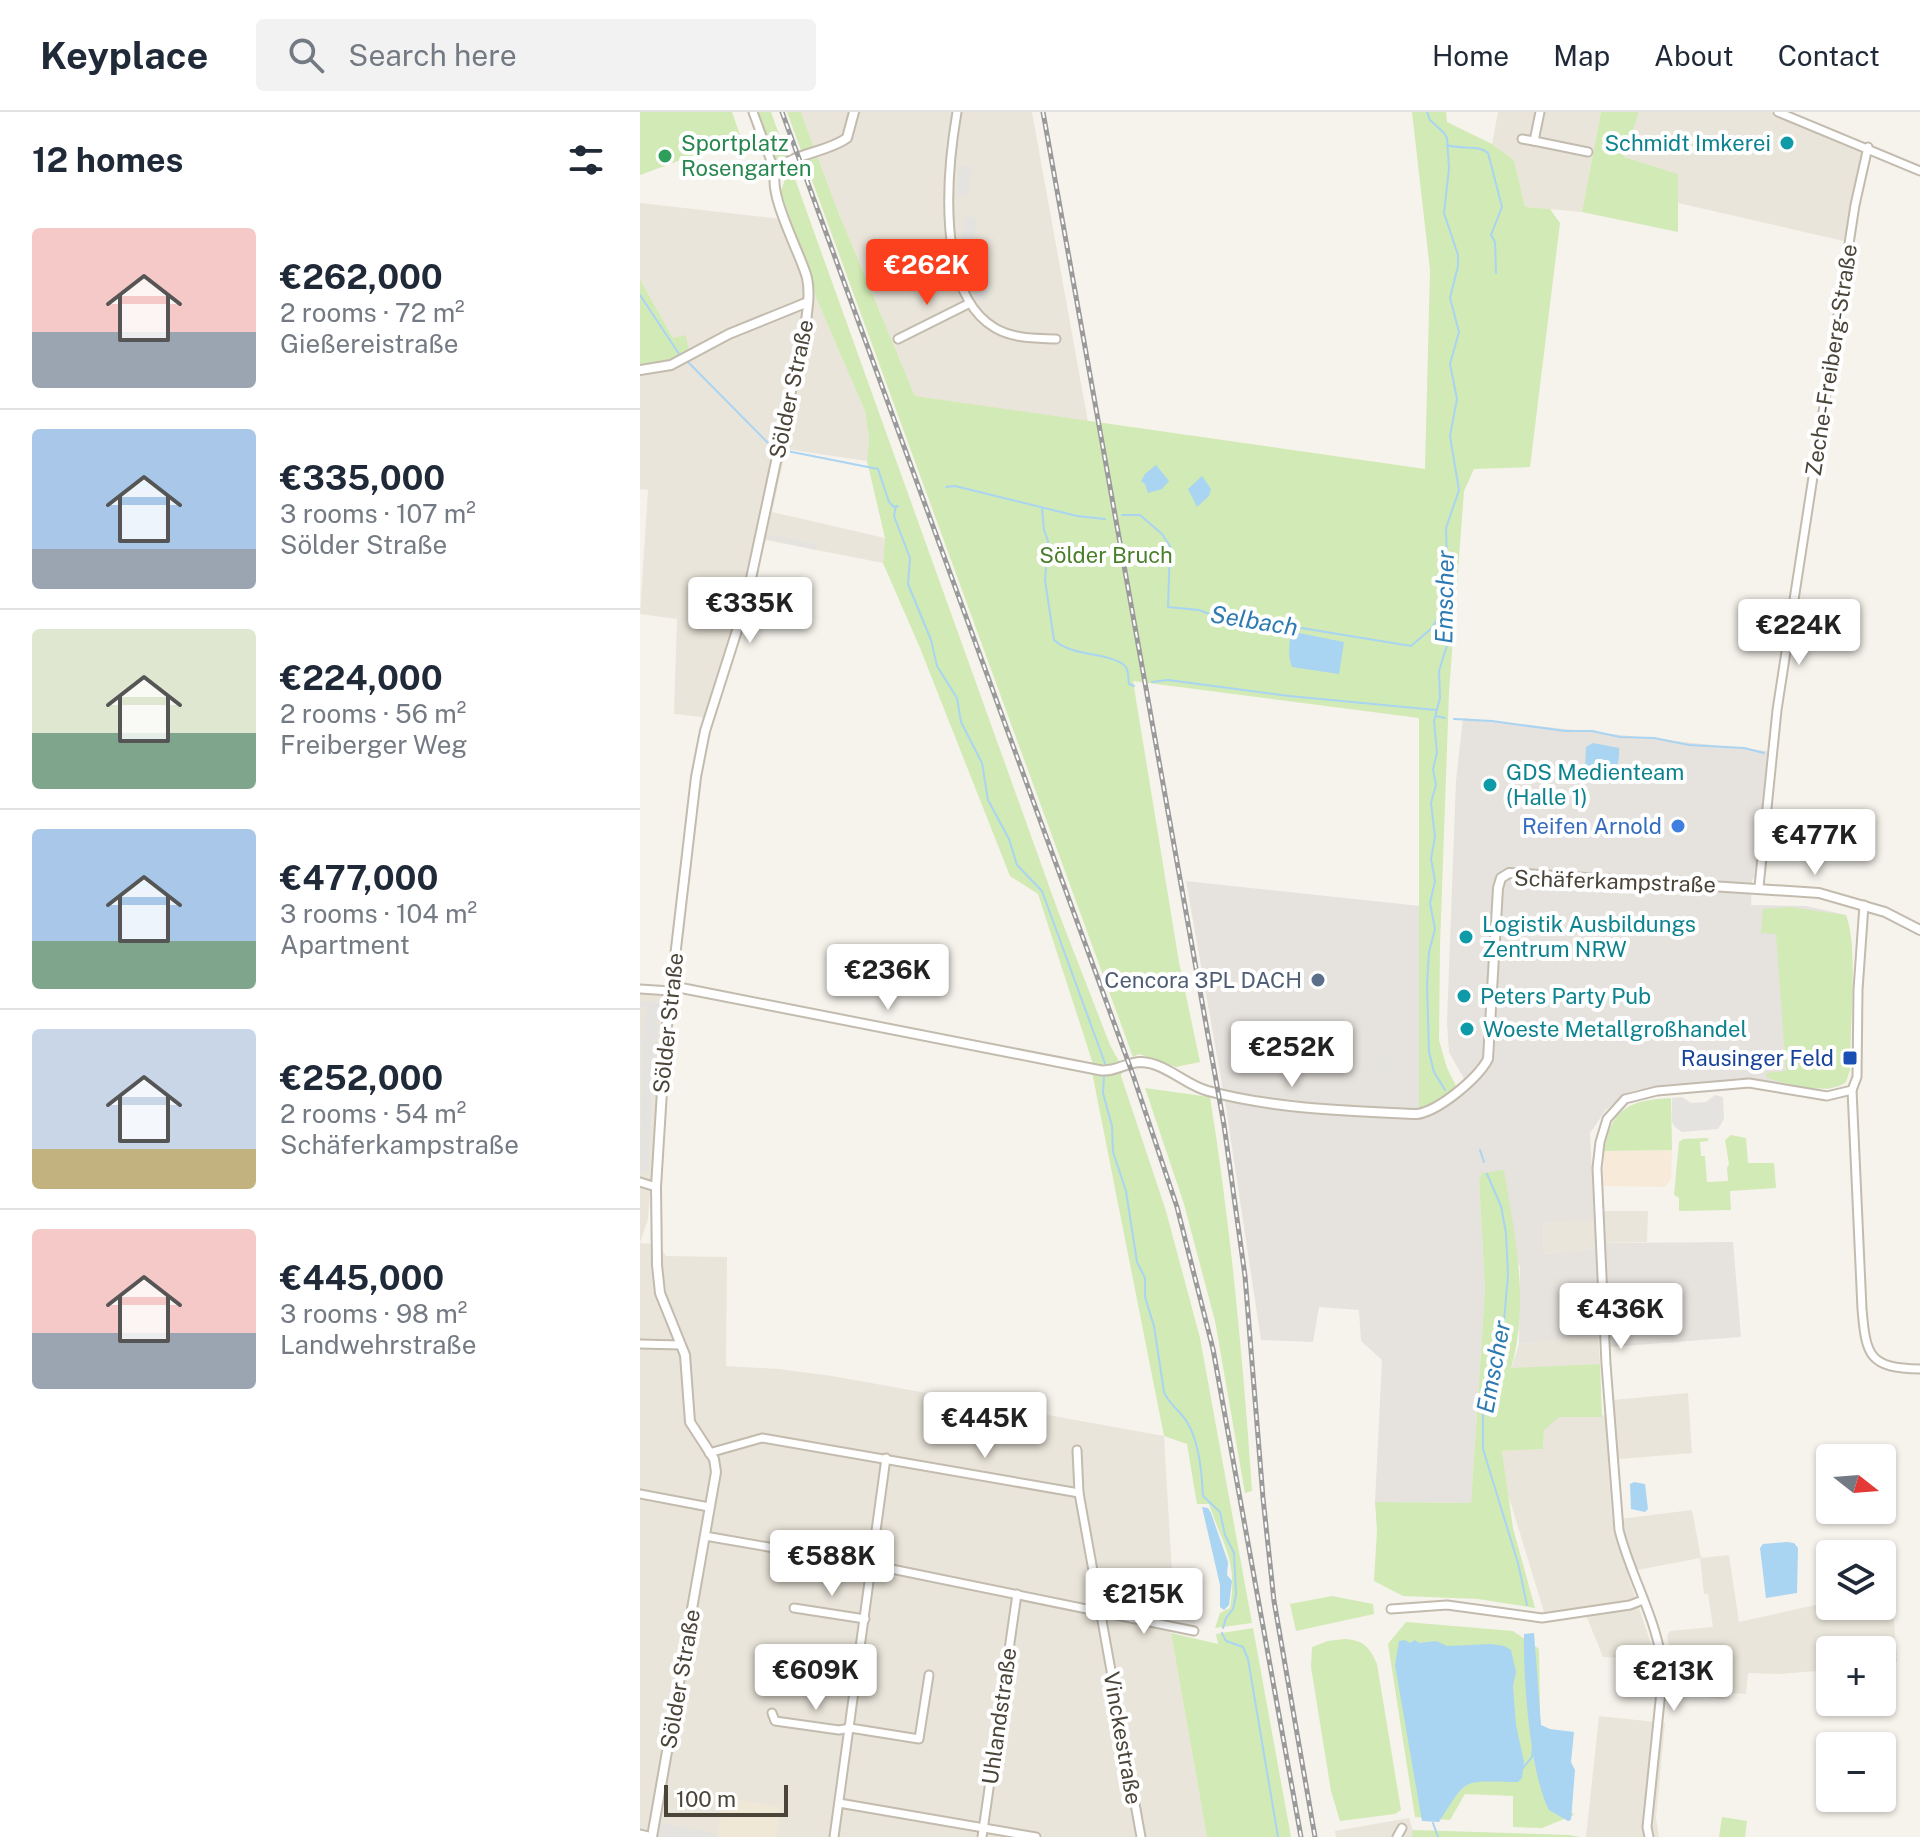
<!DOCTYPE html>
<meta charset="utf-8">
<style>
body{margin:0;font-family:"Public Sans",sans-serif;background:#f2f2f3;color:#1f2937;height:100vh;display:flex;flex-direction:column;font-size:30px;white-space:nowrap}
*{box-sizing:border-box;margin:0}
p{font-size:26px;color:#747a83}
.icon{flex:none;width:44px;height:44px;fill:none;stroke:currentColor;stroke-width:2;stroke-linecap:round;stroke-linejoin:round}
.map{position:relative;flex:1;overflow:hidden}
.side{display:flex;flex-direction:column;background:#fff;width:640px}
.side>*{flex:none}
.needle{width:52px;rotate:107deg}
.controls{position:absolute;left:1176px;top:1332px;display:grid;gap:16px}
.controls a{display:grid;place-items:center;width:80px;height:80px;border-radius:8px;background:#fff;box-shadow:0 2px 6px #0004;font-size:40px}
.scale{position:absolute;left:24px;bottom:20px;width:124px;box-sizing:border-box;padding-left:8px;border:4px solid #4b4439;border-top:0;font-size:22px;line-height:28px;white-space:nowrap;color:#4b4439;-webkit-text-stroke:6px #fff;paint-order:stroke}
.price{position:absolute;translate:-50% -68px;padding:0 18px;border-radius:8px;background:#fff;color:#222;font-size:26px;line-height:52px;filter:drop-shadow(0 2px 4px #0008)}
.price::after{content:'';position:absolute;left:50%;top:48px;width:24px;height:18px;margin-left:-12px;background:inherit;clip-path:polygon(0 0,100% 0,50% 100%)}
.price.active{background:#fc3f1d;color:#fff}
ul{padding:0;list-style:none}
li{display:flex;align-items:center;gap:24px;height:200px;padding:0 32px}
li+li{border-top:2px solid #e0e1e3}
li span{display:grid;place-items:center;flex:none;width:224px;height:160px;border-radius:8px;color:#555}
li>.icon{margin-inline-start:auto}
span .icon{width:96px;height:96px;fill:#fffc;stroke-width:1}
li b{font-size:34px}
h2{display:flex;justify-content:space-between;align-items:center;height:96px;padding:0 32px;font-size:34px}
header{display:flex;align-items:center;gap:48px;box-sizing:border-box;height:112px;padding:0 40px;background:#fff;border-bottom:2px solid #e0e1e3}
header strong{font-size:38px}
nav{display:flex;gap:44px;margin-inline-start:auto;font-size:28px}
.search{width:560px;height:72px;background:#f2f2f3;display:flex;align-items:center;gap:20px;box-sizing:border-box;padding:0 28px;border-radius:8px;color:#747a83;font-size:30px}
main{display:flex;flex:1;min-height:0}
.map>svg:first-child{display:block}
.residential{fill:#eae5da}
.commercial{fill:#f7ead8}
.industrial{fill:#e6e2dd}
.education{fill:#efe8d6}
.green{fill:#d2eab5}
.parking{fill:#e5e3e0}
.water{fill:#a9d4f2}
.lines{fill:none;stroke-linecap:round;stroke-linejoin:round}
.stream{stroke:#a9d4f2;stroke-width:2}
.minor-casing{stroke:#c2bbae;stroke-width:11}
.tertiary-casing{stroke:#c2bbae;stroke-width:12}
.minor{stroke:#fff;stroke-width:7}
.tertiary{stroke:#fff;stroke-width:8}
.rail-casing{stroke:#9a9a9a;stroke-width:5}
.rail{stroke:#fff;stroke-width:2;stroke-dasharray:6;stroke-linecap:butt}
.culture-dot{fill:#0f9aa8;stroke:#fff;stroke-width:3}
.leisure-dot{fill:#2e9e5b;stroke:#fff;stroke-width:3}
.shop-dot{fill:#3f7fe0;stroke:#fff;stroke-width:3}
.service-dot{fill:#5c6f8a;stroke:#fff;stroke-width:3}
.transit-dot{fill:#1a4fb4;stroke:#fff;stroke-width:3}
.labels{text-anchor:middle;stroke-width:8;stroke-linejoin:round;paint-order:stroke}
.leisure-label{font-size:22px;fill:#27864d;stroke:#fff;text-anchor:start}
.culture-label{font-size:22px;fill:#0d838f;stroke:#fff;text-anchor:start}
.street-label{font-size:22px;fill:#4b4439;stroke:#fff}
.park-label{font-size:22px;fill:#4a7f2a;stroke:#fff}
.shop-label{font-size:22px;fill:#366cbe;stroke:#fff;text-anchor:end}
.service-label{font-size:22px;fill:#4e5e75;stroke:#fff;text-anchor:end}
.transit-label{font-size:22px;fill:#164399;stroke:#fff;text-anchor:end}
.water-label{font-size:24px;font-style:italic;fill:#2e7ab2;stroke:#fff}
</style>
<header>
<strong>Keyplace</strong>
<div class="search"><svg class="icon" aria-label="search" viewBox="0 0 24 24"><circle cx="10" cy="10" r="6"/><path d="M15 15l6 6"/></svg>Search here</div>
<nav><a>Home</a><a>Map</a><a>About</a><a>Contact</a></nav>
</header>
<main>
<section class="side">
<h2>12 homes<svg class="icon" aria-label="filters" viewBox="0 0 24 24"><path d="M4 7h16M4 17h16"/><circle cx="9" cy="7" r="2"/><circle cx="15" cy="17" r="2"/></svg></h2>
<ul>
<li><span style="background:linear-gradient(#f6c9c9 65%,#9aa5b1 0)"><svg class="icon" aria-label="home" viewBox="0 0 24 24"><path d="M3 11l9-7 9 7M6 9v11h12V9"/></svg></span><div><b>€262,000</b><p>2 rooms · 72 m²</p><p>Gießereistraße</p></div></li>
<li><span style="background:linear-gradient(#a9c7e8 75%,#9aa5b1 0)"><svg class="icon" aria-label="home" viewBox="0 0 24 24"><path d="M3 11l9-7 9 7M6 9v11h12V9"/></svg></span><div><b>€335,000</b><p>3 rooms · 107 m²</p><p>Sölder Straße</p></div></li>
<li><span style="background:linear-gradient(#dfe7d0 65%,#7fa58c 0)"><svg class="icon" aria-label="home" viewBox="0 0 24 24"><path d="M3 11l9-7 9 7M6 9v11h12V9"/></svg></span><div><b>€224,000</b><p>2 rooms · 56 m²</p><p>Freiberger Weg</p></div></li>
<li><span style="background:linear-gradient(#a9c7e8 70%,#7fa58c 0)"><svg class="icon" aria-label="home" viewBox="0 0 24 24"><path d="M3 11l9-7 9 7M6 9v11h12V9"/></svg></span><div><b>€477,000</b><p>3 rooms · 104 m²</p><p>Apartment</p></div></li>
<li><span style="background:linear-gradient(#c9d6e8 75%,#c2b280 0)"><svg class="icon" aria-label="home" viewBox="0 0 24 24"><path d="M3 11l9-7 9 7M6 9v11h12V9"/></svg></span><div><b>€252,000</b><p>2 rooms · 54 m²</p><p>Schäferkampstraße</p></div></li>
<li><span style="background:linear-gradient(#f6c9c9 65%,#9aa5b1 0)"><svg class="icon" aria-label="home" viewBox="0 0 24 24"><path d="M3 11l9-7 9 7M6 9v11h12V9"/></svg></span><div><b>€445,000</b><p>3 rooms · 98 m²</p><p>Landwehrstraße</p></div></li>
</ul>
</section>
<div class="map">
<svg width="1280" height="1725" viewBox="0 0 1280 1725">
<rect width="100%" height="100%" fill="#f6f3ec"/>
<g class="residential">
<polygon points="161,0 392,0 448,310 275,284 195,92"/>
<polygon points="858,0 961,0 942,100 885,95 874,48 852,32"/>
<polygon points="999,0 1131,0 1142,7 1222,37 1204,129 1038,91 1038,62 984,45"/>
<polygon points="0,91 150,108 177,188 225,299 229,327 227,349 146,337 132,400 245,426 243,451 126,428 65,619 62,605 34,602 37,507 0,502 8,378 0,377 0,262 41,253 49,240 33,226 0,167"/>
<polygon points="0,874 24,880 8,1107 0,1131 17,1132 26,1144 87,1145 86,1254 139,1257 192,1264 524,1324 532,1461 514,1461 515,1502 531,1521 567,1725 0,1725"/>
<polygon points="964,1099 1008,1099 1007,1130 955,1131 955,1137 904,1142 903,1110 964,1106"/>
<polygon points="958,1223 960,1252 871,1257 879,1232"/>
<polygon points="1048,1281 1052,1341 968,1348 972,1408 1052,1398 1061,1446 1089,1443 1099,1510 1189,1490 1188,1467 1190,1467 1190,1494 1242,1494 1242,1468 1251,1469 1257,1550 1242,1553 1242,1538 1190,1538 1190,1558 1139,1562 1108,1561 1106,1582 1091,1581 1089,1588 1031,1581 1034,1559 1027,1523 1030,1519 1073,1515 1068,1482 1064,1482 1060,1446 987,1460 1011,1532 1013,1547 963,1545 943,1496 904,1500 868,1382 862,1339 903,1337 904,1317 918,1305 974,1303 973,1288"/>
<polygon points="959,1604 1025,1611 1016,1706 1019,1725 946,1725"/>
<polygon points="769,1706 773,1719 933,1725 696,1725 695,1719"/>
</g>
<polygon class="commercial" points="1032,1038 1031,1067 1025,1075 963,1074 964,1039"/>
<polygon class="industrial" points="823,606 1127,639 1117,760 1112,769 1111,793 1166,794 1206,803 1212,833 1210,958 1202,973 1188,977 1103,966 995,978 984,982 965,999 950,1021 954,1107 903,1111 904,1142 964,1136 965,1131 1093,1130 1101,1225 970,1235 969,1222 879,1232 880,1155 842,1061 839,1067 845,1177 831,1391 735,1390 742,1248 721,1229 719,1198 679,1195 673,1230 621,1228 585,989 546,769 780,794 779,996 816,974 824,967 809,940 807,910 816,669"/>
<polygon class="education" points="83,1686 141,1695 136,1725 78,1725"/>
<g class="green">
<polygon points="0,0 92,0 101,26 0,63"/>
<polygon points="115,0 131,0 148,47 141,50 133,46"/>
<polygon points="147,0 161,0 195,92 275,284 785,357 790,158 772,0 806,0 807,10 852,32 874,48 885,95 910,97 920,111 890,355 834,357 824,379 809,580 800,834 799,928 807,956 816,974 798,988 779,997 779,606 493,569 539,850 560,950 536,955 499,942 493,945"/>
<polygon points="961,0 999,0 984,45 1038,62 1038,120 942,100"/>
<polygon points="150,53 418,799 470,933 481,953 453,952 398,782 370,764 280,536 243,451 245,426 227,349 229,327 225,299 177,188 141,79"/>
<polygon points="0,167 33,226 46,223 49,240 24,252 0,255"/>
<path d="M1149 795 1206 803C1219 835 1209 920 1210 958L1206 970C1187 984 1148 972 1127 966L1126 961 1146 959 1136 822 1121 821 1123 797Z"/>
<path d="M482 958 481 964 526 1099 560 1226 612 1511 575 1516 580 1501 590 1496C598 1448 583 1434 569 1392H557L547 1332 524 1324 452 960 474 963Z"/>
<path d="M505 976 570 985C591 1116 603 1247 612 1379L605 1381 575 1209 544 1092Z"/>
<path d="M1031 986 1032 1038 964 1039C971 996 990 988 1031 986Z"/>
<polygon points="1091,1023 1106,1026 1108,1051 1134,1051 1136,1076 1090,1079 1091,1098 1039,1099 1039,1086 1034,1083 1039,1030 1043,1027 1068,1026 1068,1029 1060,1030 1061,1044 1065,1044 1067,1070 1088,1069 1087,1056 1089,1052 1085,1028"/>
<path d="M864 1058C875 1124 890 1191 871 1256L960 1252 962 1305H919L904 1318 903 1337 862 1339 873 1416 895 1496 838 1487 763 1484 734 1469 737 1418 735 1390 831 1391 845 1177 839 1067 842 1061Z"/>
<polygon points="692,1484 733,1492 734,1502 656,1519 650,1492"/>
<polygon points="766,1510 873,1519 899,1537 901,1662 934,1703 902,1716 873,1715 873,1684 825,1682 810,1708 775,1705 748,1532"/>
<polygon points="613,1516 651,1725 567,1725 531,1521 578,1532 576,1522"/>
<path d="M704 1527C724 1528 729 1535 737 1552L761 1698 755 1702 700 1709 691 1679 671 1555 672 1535 688 1529Z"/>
<polygon points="1082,1705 1107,1709 1105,1725 1079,1725"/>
<polygon points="773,1718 929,1723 941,1725 772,1725"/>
</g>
<g class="parking">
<polygon points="319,53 332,55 328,84 316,83"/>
<polygon points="325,104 337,106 333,139 321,137"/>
<polygon points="333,158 350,160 347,188 338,189 335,181 331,180"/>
<polygon points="127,422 177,432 176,438 126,427"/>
<polygon points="1123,822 1130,823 1131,864 1125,865"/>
<polygon points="6,887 20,892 18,910 12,911 18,912 17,928 11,929 17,930 15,945 9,947 15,948 13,966 7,967 13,968 12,984 6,985 12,986 11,1002 5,1002 11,1004 10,1020 4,1021 10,1022 9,1038 3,1038 9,1040 9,1059 3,1061 0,1060 2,936 0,926 3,925 6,896 0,895 0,889 6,890"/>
<polygon points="593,939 613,939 613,958 592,957"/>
<polygon points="740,943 761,943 760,962 740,962"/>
<polygon points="1075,983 1083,985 1084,1007 1078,1017 1042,1020 1035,1015 1032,1010 1032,986 1042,985 1051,991 1066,990"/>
<polygon points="21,1711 78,1722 78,1725 18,1725"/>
</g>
<g class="water">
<polygon points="516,353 529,369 522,377 508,381 505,372 501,369 505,362"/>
<polygon points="562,364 571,377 569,384 557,395 548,377"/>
<path d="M649 515 654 520 704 530 699 562 652 555C646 542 652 529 649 515Z"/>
<path d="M953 631 979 636C980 663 971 657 954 666L945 660 946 635Z"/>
<polygon points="994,1370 1005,1372 1008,1397 1005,1400 991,1397 990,1372"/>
<polygon points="562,1395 568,1396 571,1401 588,1450 587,1463 592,1469 589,1493 584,1498 580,1495 580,1473"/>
<polygon points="1147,1430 1154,1431 1158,1436 1157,1481 1126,1486 1120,1436 1123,1432"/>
<path d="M894 1521 901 1613 910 1617 934 1620 931 1650 935 1658 931 1708 928 1709 909 1698C890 1662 883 1564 884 1522Z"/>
<path d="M765 1528 770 1531 775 1528 779 1531 796 1529 807 1534 851 1532 864 1534 871 1538 876 1560 873 1574 876 1613 884 1650 882 1666 878 1670C823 1670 829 1662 799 1710L782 1709 755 1553 759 1529Z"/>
</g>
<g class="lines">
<g class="stream">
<polyline points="787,0 790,8 804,21 807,26 809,56 804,101 818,143 818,154 810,186 819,220 810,252 817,287 810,324 819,378 806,416 807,448 811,454 805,502 809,527 799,559 800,586 794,609 797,641 793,657 796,673 791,691 795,725 791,747 795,769 790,791 795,817 789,840 787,872 789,940 794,960 805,978"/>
<path d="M807 33C821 38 837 32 848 41L862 95 851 123 855 130 856 161"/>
<polyline points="0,183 39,242"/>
<polyline points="48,250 132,335"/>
<polyline points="147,339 238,357 249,390 254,395 258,394"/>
<polyline points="306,375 315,374 437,404 465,407"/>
<polyline points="256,394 254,404 270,446 268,472 291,528 297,554 317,586 321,610 342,651 348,688 369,727 377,753 402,779 466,954"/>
<path d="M402 396 404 418 408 429 405 468 414 528C433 545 467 540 484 553 489 557 488 565 489 572L494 574"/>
<polyline points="482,403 500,403 522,422 530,434 528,495 559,498 577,505 588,504 771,534 792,516 803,497"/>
<polyline points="512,570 528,568 649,584 796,598"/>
<polyline points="796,604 805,606"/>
<polyline points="814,607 852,609 925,619 952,619 980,625 1014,626 1049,633 1104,636 1124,641"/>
<path d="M464 963 463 981 472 1014 473 1040 486 1079 497 1150 505 1166V1185L514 1214 524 1280C529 1293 540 1298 547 1310 559 1329 562 1361 563 1384L580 1400 585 1423 594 1441 596 1483 593 1497 586 1506 583 1516"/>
<polyline points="840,1038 844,1050"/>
<polyline points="847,1062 861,1094 866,1121 868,1163 863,1220 843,1298 843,1337 878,1451 887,1493"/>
<polyline points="582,1521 586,1529 603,1535 608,1547 638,1725"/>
<polyline points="883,1656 892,1645 893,1634"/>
<polyline points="793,1711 798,1725"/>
</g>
<defs>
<g id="minor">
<polyline points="113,0 135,60"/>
<path d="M317 0C307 58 295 181 355 216 374 227 395 226 416 227"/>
<polyline points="900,0 894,29 948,40"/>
<polyline points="1138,0 1280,59"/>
<polyline points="882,27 894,29"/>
<polyline points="258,227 330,191"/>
<polyline points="1119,775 1137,598 1215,93 1228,35"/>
<polyline points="0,877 31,879"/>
<path d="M1212 978 1222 1197C1226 1244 1229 1256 1280 1257"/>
<polyline points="0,1070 16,1075"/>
<polyline points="0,1232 41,1233"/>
<polyline points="437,1338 439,1381 501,1725"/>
<polyline points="69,1341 122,1326 439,1381"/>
<polyline points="0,1382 69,1395"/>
<polyline points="65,1424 232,1453 554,1519"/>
<polyline points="154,1496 225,1507"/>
<polyline points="751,1497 807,1493 902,1506 990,1493 1003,1488"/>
<polyline points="132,1601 135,1609 199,1618 210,1616 279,1627 289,1563"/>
<polyline points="199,1691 396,1725"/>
<polyline points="0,1722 12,1725"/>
<polyline points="194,1725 246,1346"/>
<polyline points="342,1725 377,1482"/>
<polyline points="757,1725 762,1716"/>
<path d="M1009 1725 1007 1715 1023 1560C1019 1510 991 1466 979 1418L966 1252 957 1056 960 1030 967 1007 985 987 1017 979 1109 971 1187 984 1212 978 1217 965 1218 878 1224 793"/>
</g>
<g id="tertiary">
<polyline points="0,258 31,253 89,222 168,190"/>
<path d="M31 874 459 958C474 961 486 950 501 950 526 951 545 973 568 979 635 997 708 999 777 1002 799 999 838 966 848 947L858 776 861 766 869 761 1179 781 1245 800 1280 818"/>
<path d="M12 1725 76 1360 74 1347 50 1310 45 1243 20 1181 17 1153 16 1075 25 931 56 665 65 619 106 490 166 209C168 194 170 180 167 166 162 144 121 71 139 56 156 41 188 40 207 26L214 0"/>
</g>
</defs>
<use href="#minor" class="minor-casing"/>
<use href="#tertiary" class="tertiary-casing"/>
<use href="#minor" class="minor"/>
<use href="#tertiary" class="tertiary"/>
<defs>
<g id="rail">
<polyline points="142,0 493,963 537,1095 573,1237 661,1725"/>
<polyline points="403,0 584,1013 605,1164 623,1386 634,1489 675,1725"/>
</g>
</defs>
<use href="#rail" class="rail-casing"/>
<use href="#rail" class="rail"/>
</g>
<g class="culture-dot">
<circle cx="1147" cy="31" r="8"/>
<circle cx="850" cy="673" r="8"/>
<circle cx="826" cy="825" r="8"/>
<circle cx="824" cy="884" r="8"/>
<circle cx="827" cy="917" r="8"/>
</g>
<circle class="leisure-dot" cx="25" cy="44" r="8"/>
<circle class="shop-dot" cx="1038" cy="714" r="8"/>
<circle class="service-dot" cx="678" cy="868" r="8"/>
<rect class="transit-dot" x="1202" y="938" width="16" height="16" rx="4"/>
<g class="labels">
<g class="leisure-label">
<text x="41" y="39">Sportplatz<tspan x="41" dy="25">Rosengarten</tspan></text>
</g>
<g class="culture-label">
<text x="1131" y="39" text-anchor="end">Schmidt Imkerei</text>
<text x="866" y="668">GDS Medienteam<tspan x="866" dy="25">(Halle 1)</tspan></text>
<text x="842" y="820">Logistik Ausbildungs<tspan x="842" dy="25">Zentrum NRW</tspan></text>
<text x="840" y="892">Peters Party Pub</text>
<text x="843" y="925">Woeste Metallgroßhandel</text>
</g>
<g class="street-label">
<text transform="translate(1191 248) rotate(-81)" y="8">Zeche-Freiberg-Straße</text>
<text transform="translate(151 277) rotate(-78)" y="8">Sölder Straße</text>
<text transform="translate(975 769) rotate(2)" y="8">Schäferkampstraße</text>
<text transform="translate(28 911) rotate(-84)" y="8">Sölder Straße</text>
<text transform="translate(40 1567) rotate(-80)" y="8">Sölder Straße</text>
<text transform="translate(359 1604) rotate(-82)" y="8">Uhlandstraße</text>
<text transform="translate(483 1626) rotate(80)" y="8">Vinckestraße</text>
</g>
<g class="park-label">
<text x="466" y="451">Sölder Bruch</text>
</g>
<g class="shop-label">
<text x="1022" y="722">Reifen Arnold</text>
</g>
<g class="service-label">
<text x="662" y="876">Cencora 3PL DACH</text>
</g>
<g class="transit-label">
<text x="1194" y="954">Rausinger Feld</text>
</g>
<g class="water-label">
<text transform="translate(805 485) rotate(-89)" y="8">Emscher</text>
<text transform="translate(614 509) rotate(9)" y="8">Selbach</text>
<text transform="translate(854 1255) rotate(-79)" y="8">Emscher</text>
</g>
</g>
</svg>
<div class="controls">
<a><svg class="needle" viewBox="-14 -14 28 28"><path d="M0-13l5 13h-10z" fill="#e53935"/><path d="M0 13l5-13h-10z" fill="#747a83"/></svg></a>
<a><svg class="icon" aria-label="layers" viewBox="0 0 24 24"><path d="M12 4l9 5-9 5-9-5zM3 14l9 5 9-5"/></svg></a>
<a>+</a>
<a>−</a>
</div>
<div class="scale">100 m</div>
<b class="price active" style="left:287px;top:195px">€262K</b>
<b class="price" style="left:110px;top:533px">€335K</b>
<b class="price" style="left:1159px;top:555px">€224K</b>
<b class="price" style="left:1175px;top:765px">€477K</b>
<b class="price" style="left:248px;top:900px">€236K</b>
<b class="price" style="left:652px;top:977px">€252K</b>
<b class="price" style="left:981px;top:1239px">€436K</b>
<b class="price" style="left:345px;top:1348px">€445K</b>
<b class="price" style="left:192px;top:1486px">€588K</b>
<b class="price" style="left:504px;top:1524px">€215K</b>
<b class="price" style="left:176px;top:1600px">€609K</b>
<b class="price" style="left:1034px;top:1601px">€213K</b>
</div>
</main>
